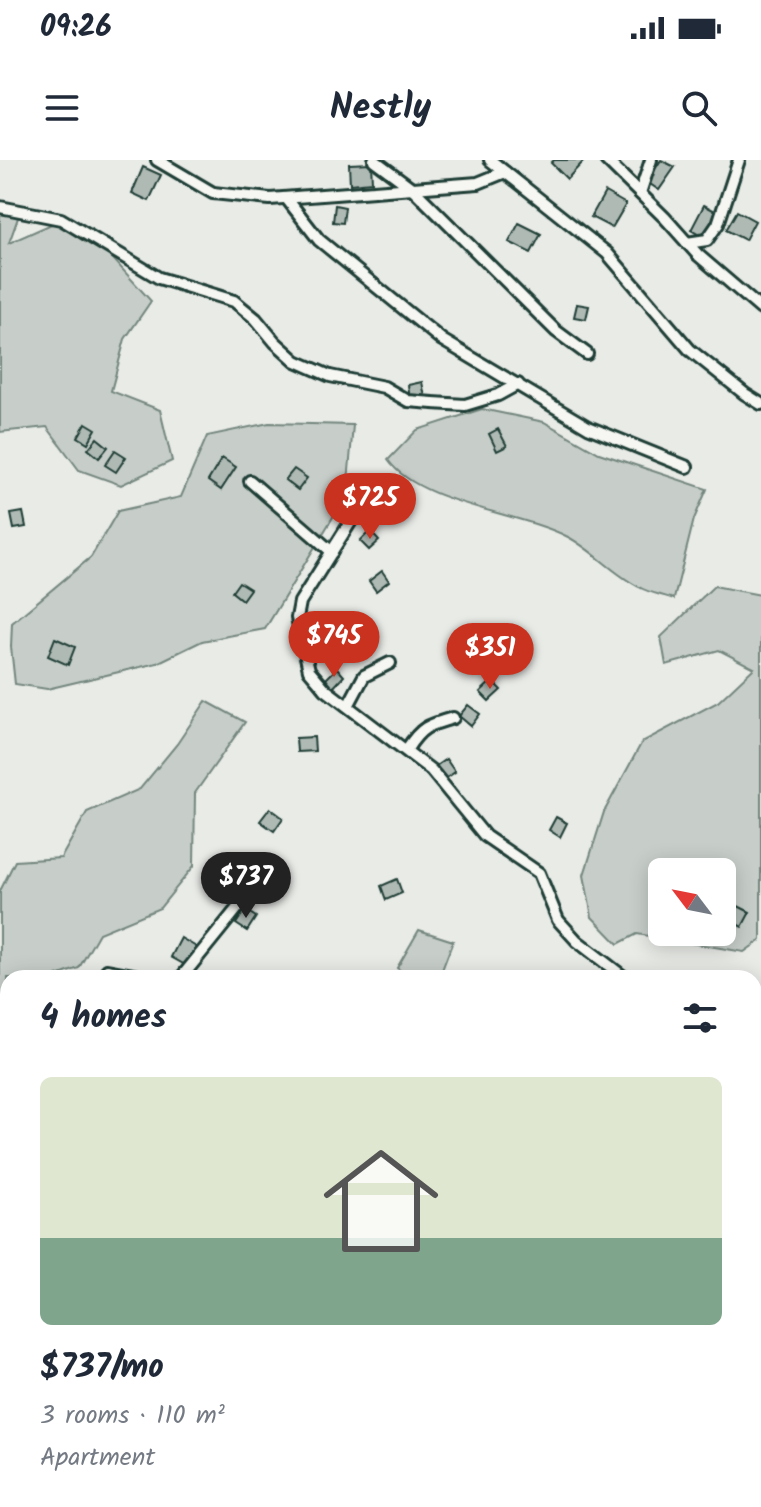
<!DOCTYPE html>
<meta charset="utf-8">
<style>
body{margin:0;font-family:Kalam,sans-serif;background:#f2f2f3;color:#1f2937;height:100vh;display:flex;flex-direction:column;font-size:30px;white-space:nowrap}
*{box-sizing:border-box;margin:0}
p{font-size:26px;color:#747a83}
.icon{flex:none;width:44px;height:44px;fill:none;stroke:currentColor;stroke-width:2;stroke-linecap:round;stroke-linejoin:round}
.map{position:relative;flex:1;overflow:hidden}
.side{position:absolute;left:0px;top:810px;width:762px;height:538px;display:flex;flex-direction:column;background:#fff;border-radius:24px 24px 0 0;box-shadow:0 4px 20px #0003}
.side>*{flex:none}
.needle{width:52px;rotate:302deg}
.buttons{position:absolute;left:648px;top:698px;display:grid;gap:16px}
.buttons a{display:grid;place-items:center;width:88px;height:88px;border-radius:12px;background:#fff;box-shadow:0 4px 20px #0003;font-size:40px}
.price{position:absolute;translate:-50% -68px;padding:0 18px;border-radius:28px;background:#c8321e;color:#fff;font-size:26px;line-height:52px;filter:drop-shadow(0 2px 4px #0008)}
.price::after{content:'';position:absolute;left:50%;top:48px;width:24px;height:18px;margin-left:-12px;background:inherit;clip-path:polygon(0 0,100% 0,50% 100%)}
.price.active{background:#222;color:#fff}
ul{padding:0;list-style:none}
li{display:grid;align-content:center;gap:16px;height:424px;padding:0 40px}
li span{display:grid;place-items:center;height:248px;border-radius:12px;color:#555}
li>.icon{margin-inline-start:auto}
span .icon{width:144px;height:144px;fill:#fffc;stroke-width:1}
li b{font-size:34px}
h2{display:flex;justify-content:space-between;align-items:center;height:96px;padding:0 40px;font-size:34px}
.status{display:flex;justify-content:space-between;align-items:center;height:56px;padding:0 40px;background:#fff;direction:ltr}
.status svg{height:22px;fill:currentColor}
header{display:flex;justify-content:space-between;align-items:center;height:104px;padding:0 40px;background:#fff;font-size:36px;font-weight:700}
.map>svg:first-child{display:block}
.green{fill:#c7cec9;stroke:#73867e;stroke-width:2;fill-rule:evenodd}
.building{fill:#b0bab5;stroke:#1f3d34;stroke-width:2}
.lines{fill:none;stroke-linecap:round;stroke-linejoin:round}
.street-casing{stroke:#1f3d34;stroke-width:16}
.street{stroke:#f6f6f2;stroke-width:10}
</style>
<div class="status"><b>09:26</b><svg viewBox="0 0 49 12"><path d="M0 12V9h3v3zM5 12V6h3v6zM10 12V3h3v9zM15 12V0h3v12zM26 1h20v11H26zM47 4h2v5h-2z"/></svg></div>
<header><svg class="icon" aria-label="menu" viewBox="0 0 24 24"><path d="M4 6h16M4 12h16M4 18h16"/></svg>Nestly<svg class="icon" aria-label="search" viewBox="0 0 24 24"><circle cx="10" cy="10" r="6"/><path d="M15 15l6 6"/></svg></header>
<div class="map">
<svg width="761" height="1347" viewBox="0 0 761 1347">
<rect width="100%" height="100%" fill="#e9ebe7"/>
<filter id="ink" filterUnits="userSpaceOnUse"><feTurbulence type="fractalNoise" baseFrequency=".0125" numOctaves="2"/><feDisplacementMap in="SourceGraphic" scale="16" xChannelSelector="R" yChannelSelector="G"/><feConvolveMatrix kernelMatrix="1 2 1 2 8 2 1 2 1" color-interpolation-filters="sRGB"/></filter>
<g filter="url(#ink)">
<g class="green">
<polygon points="0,45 20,52 9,83 63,59 97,81 151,141 125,179 111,231 160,250 172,301 121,325 79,310 47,267 0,272"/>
<path d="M482 249 544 262 599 293 707 329 694 359 674 439C663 435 649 433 639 427 613 414 593 390 568 377 519 352 419 344 388 300L417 270Z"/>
<polygon points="269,263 353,265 347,334 265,469 202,481 157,503 47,529 15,524 11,487 12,463 91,397 118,351 181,337 207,276"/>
<path d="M714 426 761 435V780L744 792 637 774 618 784 592 757 584 715 604 652 642 582 718 542 754 508 719 490 666 505 661 477ZM662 712H722V772H662Z"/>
<polygon points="206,541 245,562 195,633 194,706 160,748 99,773 79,808 52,818 8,818 8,841 0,846 0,731 15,701 61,698 87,652 140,629 177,584"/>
<polygon points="419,770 453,781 439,818 410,818 397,808"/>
</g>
<g class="building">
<polygon points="554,0 582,0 583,2 567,19 551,3"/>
<polygon points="661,0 675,7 659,30 647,22"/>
<polygon points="371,3 372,22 350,24 349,4"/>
<polygon points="143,7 161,15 149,41 132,33"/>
<polygon points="605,32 626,44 612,68 591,57"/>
<polygon points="335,45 345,47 343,63 333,62"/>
<polygon points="704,45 717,52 703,77 691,70"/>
<polygon points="737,51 755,61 745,80 726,70"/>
<polygon points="519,63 541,74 531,93 509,82"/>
<polygon points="577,144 589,146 586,159 574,157"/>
<polygon points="422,222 425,237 410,240 408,225"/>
<polygon points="86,263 96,269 88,283 78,277"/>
<polygon points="498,269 507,286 497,291 489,274"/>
<polygon points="97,278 108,287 99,298 88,289"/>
<polygon points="115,290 126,297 116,312 105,305"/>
<polygon points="222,298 236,307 221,330 208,321"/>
<polygon points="294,309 307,318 298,330 285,320"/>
<polygon points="23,352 26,367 14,369 11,354"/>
<polygon points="370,371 379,381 369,390 360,381"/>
<polygon points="382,411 389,421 376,431 369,421"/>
<polygon points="239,422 250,429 242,440 232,432"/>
<polygon points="55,478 75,487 68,505 48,496"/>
<polygon points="337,508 344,516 332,529 324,521"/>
<polygon points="492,521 501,530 489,541 480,532"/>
<polygon points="468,545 480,554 471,566 459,556"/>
<polygon points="314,577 315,591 297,592 296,578"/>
<polygon points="446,599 455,612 442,621 433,608"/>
<polygon points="270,648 283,658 274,671 260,661"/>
<polygon points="556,657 567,663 560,677 549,670"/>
<polygon points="397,719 402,733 386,740 381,726"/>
<polygon points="734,744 750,752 742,767 727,759"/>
<polygon points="245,750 256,757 247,771 236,764"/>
<polygon points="181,778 198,788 187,806 171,797"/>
</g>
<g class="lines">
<defs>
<g id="street">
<polyline points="157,0 213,33 270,39 478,23 505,12"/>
<polyline points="374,0 413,29 556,171 587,194"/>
<polyline points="490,0 607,93 690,190 745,234 761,244"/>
<polyline points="606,0 665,58 698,95 761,149"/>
<polyline points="640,33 651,0"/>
<polyline points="287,39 319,80 442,180 588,267 687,307"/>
<polyline points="0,47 61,59 159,118 234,141 256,159 275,182 296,201 330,216 384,227 408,241 433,243 465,245 498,235 518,224"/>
<polyline points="687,83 707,80 718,64 739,0"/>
<polyline points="250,321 332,392"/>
<polyline points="363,342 300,442 297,458 309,510 326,530 431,610 485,676 539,713 558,760 577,781 625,818"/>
<polyline points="348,546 364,516 390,503"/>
<path d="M407 589C421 567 428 565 453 558"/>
<polyline points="107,810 150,818"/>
<polyline points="181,818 257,724"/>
<polyline points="754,853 761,845"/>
<polyline points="0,957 8,958"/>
<polyline points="754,1004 761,1023"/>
<polyline points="754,1323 761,1322"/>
<polyline points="173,1347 195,1340"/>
</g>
</defs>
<use href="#street" class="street-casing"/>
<use href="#street" class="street"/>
</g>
</g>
</svg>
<div class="buttons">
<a><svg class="needle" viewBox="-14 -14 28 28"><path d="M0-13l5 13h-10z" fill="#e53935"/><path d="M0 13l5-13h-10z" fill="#747a83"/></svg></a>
</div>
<b class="price" style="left:370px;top:381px">$725</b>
<b class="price" style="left:334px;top:519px">$745</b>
<b class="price" style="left:490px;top:531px">$351</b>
<b class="price active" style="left:246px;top:760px">$737</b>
<section class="side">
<h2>4 homes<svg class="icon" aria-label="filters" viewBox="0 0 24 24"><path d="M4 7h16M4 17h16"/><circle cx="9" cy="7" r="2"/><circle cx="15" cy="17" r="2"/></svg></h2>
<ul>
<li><span style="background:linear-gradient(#dfe7d0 65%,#7fa58c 0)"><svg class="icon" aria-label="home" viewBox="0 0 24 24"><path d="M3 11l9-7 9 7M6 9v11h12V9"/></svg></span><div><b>$737/mo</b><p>3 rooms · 110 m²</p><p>Apartment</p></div></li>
</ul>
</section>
</div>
